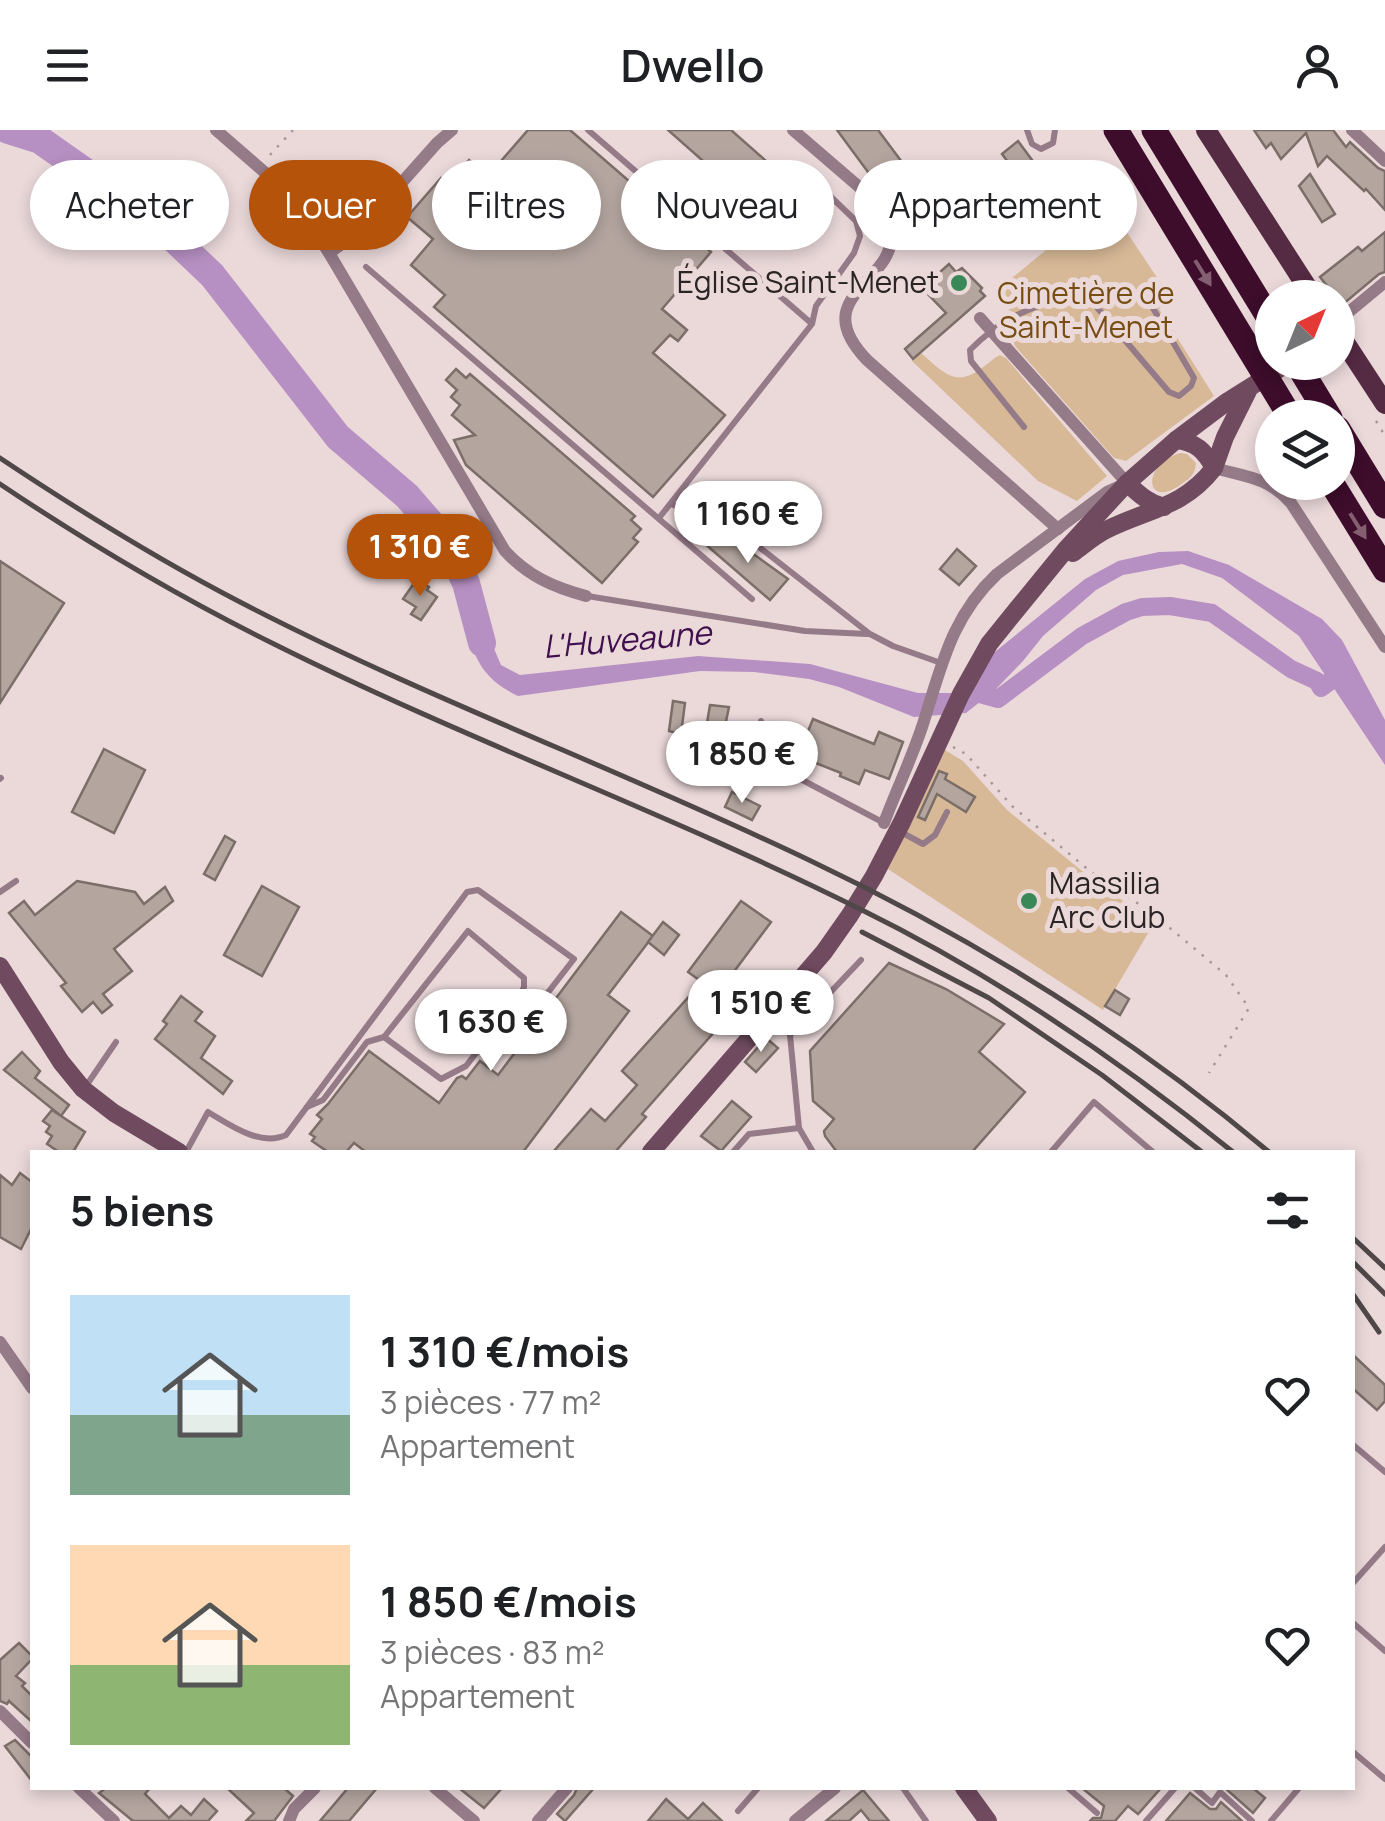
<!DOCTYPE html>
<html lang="fr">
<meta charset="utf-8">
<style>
body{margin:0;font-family:Manrope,sans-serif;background:#f2f2f2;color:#202124;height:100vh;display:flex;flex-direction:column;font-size:38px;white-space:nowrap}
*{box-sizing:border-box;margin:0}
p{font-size:32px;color:#757577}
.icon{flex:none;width:55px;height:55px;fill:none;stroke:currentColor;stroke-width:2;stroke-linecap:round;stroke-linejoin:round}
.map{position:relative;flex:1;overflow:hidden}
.details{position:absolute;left:30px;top:1020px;width:1325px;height:640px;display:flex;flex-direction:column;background:#fff;border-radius:0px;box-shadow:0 5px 15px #0003}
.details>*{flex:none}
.banner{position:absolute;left:30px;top:30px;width:1325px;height:90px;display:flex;gap:20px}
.needle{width:65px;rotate:43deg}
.buttons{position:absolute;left:1255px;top:150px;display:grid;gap:20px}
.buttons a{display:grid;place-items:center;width:100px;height:100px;border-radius:50%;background:#fff;box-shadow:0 5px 15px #0003;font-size:50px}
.price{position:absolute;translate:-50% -85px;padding:0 22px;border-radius:35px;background:#fff;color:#222;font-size:32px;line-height:65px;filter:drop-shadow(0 2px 5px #0008)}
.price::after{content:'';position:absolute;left:50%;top:60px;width:30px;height:22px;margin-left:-15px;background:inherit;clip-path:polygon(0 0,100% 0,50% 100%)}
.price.selected{background:#b45309;color:#fff}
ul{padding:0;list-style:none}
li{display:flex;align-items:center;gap:30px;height:250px;padding:0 40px}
li span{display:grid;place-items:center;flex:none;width:280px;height:200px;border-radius:0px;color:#555}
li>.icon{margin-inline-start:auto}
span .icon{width:120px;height:120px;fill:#fffc;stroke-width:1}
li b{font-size:42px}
h2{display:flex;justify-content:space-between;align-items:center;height:120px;padding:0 40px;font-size:42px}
.chip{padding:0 35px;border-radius:45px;background:#fff;box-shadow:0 5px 15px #0003;font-size:35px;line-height:90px}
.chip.selected{background:#b45309;color:#fff}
header{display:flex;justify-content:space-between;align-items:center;height:130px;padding:0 40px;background:#fff;font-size:45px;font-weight:600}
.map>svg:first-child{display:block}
.green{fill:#d7b997}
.water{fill:#b790c3}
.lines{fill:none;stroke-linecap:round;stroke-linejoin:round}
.canal{stroke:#b790c3;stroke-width:18}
.river{stroke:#b790c3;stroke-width:28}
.building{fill:#b4a59f;stroke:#7b6d67;stroke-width:2.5}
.path{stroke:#a59898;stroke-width:2.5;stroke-dasharray:2.5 8;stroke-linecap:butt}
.lane{stroke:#957a88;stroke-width:6}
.street{stroke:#957a88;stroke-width:12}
.secondary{stroke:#704b5f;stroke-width:18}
.primary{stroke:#552a43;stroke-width:20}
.highway{stroke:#3d0d2b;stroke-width:25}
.rail{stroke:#504848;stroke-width:5}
.oneway{fill:#835f71}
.poi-dot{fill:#3a8858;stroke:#ebd9da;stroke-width:4}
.labels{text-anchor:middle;stroke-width:10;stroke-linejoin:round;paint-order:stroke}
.poi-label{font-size:30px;fill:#2a2424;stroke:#ebd9da;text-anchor:end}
.park-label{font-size:30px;fill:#774d11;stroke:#ebd9da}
.water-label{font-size:32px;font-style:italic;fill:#400f4d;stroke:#ebd9da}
</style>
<header><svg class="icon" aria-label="menu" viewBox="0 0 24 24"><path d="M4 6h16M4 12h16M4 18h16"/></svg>Dwello<svg class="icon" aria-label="person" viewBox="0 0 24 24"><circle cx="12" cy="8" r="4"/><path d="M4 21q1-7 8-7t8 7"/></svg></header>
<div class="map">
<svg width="1385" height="1691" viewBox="0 0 1385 1691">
<rect width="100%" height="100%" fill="#ebd9da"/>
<g class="green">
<polygon points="1106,71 1172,170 1159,179 1214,266 1126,331 1114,328 1015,216 1011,205 1013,185 996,161"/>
<path d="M921 223C940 239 954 258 979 240 987 235 992 229 1000 225L1006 228 1107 346 1077 371 1038 351 912 231Z"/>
<path d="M1180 323 1187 324 1196 333C1195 343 1192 347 1183 353 1145 382 1140 335 1180 323Z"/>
<polygon points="945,620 963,631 1007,680 1092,749 1154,793 1103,880 888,739"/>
</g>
<path class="water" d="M1188 421 1229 435 1322 489 1342 510 1385 590V635L1299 506 1222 448 1182 434 1123 445 1096 460 1043 506 1023 531 995 560 966 583 914 587 839 557 809 549 754 542 700 541 518 566C475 545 474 522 461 479L484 474 492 514 501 535 520 545 698 526 810 534 918 563H956L991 525 1085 449 1118 431 1159 422Z"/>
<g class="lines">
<polyline class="canal" points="969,561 998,569 1082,506 1126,482 1142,477 1170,476 1212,483 1291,539 1317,551 1321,558 1345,540"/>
<polyline class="river" points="8,0 40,10 154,90 212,145 338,307 407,366 446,411 466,453 482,513"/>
</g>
<g class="building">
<polygon points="528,0 570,0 711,122 662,179 687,200 678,211 670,205 653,223 725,285 653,367 434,177 445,165 411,135 433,109 407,87 441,48 448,54 469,30 488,46"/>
<polygon points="668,0 731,0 808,68 781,100"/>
<polygon points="837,0 878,0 940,83 913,103"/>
<polygon points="1254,0 1333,0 1346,17 1350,12 1378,38 1385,41 1385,80 1366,59 1364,61 1327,26 1318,36 1306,3 1281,29 1271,13 1266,18"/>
<polygon points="1018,11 1035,34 1036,32 1041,37 1046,34 1057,47 1034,67 1002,24"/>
<polygon points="1310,44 1335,84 1322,92 1299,56"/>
<polygon points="1385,102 1385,142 1379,144 1342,175 1320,147 1358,117 1362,121"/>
<polygon points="949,134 956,142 962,138 982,158 980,161 985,166 913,229 905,219 946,183 922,158"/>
<polygon points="456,239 466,248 470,244 635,386 631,390 641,399 633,408 638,412 602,453 466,335 454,310 475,305 452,285 460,275 451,267 457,260 446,250"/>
<polygon points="709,362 736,384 734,388 700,372"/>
<polygon points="712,402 752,423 788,449 770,470 704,413"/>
<polygon points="957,419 976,436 959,455 940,439"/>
<polygon points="0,431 64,473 0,573"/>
<polygon points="417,449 429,457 427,460 437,467 421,490 411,484 416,477 403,469"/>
<polygon points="673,571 685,573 681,604 669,601"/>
<polygon points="710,575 729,577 725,596 707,593"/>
<polygon points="813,589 874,614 879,602 903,612 889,649 865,640 859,654 840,646 841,643 798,626"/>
<polygon points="104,619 145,640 114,703 72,682"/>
<polygon points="939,641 947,644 945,649 975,667 966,682 937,664 925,690 918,687"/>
<polygon points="732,662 760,676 752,690 725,677"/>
<polygon points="225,706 235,712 215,750 204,744"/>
<polygon points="77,751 135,762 144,774 165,757 173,771 114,819 132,841 103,864 112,875 102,883 93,872 82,882 61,856 66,853 9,783 24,771 35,785"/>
<polygon points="262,756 299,777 262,846 224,825"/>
<polygon points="741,771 771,792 706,879 722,893 642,984 646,987 615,1022 553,1022 591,979 605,991 637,955 622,941 702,852 688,842"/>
<polygon points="621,782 653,806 608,865 629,881 523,1022 366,1022 354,1013 346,1022 328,1022 312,1011 315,1007 310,1004 322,989 317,985 328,974 369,921 439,973 457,948 462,946 466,949 480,931 498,945"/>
<polygon points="663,792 679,805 664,825 648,812"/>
<polygon points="889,833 946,859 1004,894 979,922 1025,962 972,1022 837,1022 825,1006 824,1001 834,989 813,971 810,921"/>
<polygon points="1115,860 1129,869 1120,885 1105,876"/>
<polygon points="181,866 202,882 195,891 215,906 201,928 232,951 223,964 155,909 167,894 163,891"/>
<polygon points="766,908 778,918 756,942 745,932"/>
<polygon points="22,922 40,941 35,948 69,975 61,986 4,940"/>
<polygon points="732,971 751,987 721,1021 701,1006"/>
<polygon points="52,980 85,1002 73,1022 59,1022 47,1014 52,1006 46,1002 50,996 43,991"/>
<polygon points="20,1043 32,1052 32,1097 21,1119 0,1107 0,1045 12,1055"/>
<polygon points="1352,1224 1385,1255 1385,1271 1377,1280 1352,1258"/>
<polygon points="19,1513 32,1526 32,1529 16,1546 25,1553 22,1556 32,1566 32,1592 9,1571 7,1574 0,1571 0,1530"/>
<polygon points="15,1610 32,1627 32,1651 5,1616"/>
<polygon points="106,1658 150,1658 145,1664 169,1688 181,1676 191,1685 204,1669 217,1681 208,1691 133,1691 99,1663"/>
<polygon points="227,1658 284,1658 293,1666 274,1691 246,1691 254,1683"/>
<polygon points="348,1658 377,1658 349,1691 320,1691"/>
<polygon points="459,1658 502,1658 484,1678"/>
<polygon points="577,1658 594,1658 565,1691 557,1684 574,1665"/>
<polygon points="1082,1658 1161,1658 1138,1684 1128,1676 1115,1691 1090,1691 1093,1688 1101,1688 1104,1676"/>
<polygon points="1225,1658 1253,1658 1265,1668 1253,1683"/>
<polygon points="863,1660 889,1691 870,1691 861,1680 849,1691 826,1691"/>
<polygon points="1190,1663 1210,1679 1216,1679 1221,1672 1242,1691 1166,1691"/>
<polygon points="666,1669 688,1689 703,1673 722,1691 648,1691"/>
</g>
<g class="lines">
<g class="path">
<polyline points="270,25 293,0"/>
<polyline points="1376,291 1385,306"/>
<polyline points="953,617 966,624 1012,676 1091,742 1152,783 1226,845 1249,878 1209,943"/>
</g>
<g class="lane">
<polyline points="588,0 811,193"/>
<polyline points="1027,0 1032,14 1041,19 1053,13 1055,0"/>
<polyline points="366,137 752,469"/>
<path d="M1024 297 971 231 970 220C1005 185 1029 179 1074 163L1089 168 1169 262 1179 266 1191 256 1194 248 1150 173"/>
<polyline points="671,374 714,391 726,391 870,504 893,516 941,533"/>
<polyline points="659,388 812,194 816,176 854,123 860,106 856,91 829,65"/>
<polyline points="587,466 805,501 867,504"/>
<polyline points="761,591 770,633 886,694"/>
<polyline points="0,649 1,648"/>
<polyline points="901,702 923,714 935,705 947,682"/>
<polyline points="0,762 16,751"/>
<polyline points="86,956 116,912"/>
<polyline points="307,977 323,970 367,912 384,907 441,949 466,936 518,869 524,857 524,848 468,801 384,907"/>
<path d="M186 1022 208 982C230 995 260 1017 286 1005L467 762 478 760 574 829 507 915"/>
<polyline points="733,1022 749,1004 799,998"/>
<polyline points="813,1022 799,998 790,905 861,830"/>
<polyline points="1051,1022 1094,972 1153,1022"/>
<polyline points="1352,1314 1385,1342"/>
<polyline points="1352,1454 1385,1417"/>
<polyline points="1352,1492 1385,1521"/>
<polyline points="1352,1621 1385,1649"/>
<polyline points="903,1658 926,1691"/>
<polyline points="1068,1658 1097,1683"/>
<polyline points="1195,1658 1212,1673 1220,1662 1252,1691"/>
<polyline points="738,1681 758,1658"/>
<polyline points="1146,1691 1175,1658"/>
<polyline points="1271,1691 1299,1658"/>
</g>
<g class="street">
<polyline points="216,0 293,67 329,123 356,104 437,13 452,0"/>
<path d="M793 0 879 74C885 83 890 92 891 103 896 153 805 165 867 230L1058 399"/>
<polyline points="1352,0 1385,31"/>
<path d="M329 123 505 421C528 446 553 457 586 466"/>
<polyline points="1338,191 1385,152"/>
<path d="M1214 338C1246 347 1268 347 1291 373L1385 517"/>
<path d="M884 693C896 661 911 630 922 597 941 539 950 488 997 444L1107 362 1127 353 980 188"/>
<polyline points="0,1212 32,1258"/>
<polyline points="0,1581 32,1613"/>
<polyline points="79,1658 114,1691"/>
<polyline points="435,1658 474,1691"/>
<polyline points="289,1691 294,1679 315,1658"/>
<polyline points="538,1691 567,1658"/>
<polyline points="795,1691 835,1658"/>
</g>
<g class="secondary">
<polyline points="1214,338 1225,307 1248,261"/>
<path d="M1127 353C1139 364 1148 373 1164 377"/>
<path d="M1073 423C1084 415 1094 406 1106 400 1148 379 1183 378 1214 338 1205 321 1196 312 1176 310"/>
<polyline points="0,836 61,932 83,959 114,983 179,1022"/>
<polyline points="651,1022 824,822 850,785 874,746 902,692 961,564 989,514 1018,478 1067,418 1127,353 1176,310 1228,271 1290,232"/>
<polyline points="964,1658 988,1691"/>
</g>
<g class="primary">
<polyline points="1206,0 1314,168"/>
<polyline points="1338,202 1385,274"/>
</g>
<g class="highway">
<polyline points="1116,0 1291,288"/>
<polyline points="1154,0 1272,193"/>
<polyline points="1296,232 1330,288"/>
<polyline points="1338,299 1385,376"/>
<polyline points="1331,352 1385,440"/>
</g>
<g class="rail">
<path d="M0 328C78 380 157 429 240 472 425 568 622 640 811 731 975 809 1130 905 1269 1022"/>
<path d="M0 354C88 413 179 467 274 514 466 610 668 683 860 779 994 845 1118 929 1233 1022"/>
<polyline points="862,802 989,868 1102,945 1202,1022"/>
<polyline points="1352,1107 1385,1138"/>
<polyline points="1352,1131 1385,1164"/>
<polyline points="1352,1163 1379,1202"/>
</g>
</g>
<defs><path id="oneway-solid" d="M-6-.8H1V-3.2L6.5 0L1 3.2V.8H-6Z" transform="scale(2.5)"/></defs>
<g class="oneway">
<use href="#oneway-solid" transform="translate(1203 143) rotate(58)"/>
<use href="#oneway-solid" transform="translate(1358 396) rotate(58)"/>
</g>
<g class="poi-dot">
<circle cx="959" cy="153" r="10"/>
<circle cx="1029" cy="771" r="10"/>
</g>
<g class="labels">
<g class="poi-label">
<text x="939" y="163">Église Saint-Menet</text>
<text x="1049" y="764" text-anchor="start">Massilia<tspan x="1049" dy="34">Arc Club</tspan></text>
</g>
<g class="park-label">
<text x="1086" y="174">Cimetière de<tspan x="1086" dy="34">Saint-Menet</tspan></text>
</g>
<g class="water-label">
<text transform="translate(627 510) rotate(-5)" y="11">L'Huveaune</text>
</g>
</g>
</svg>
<div class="buttons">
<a><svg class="needle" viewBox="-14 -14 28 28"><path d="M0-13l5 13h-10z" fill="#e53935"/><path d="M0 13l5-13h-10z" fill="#757577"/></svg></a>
<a><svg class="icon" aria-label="layers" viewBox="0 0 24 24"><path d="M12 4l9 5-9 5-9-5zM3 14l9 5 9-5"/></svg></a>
</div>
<b class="price" style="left:748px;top:436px">1 160 €</b>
<b class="price selected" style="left:420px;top:469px">1 310 €</b>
<b class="price" style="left:742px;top:676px">1 850 €</b>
<b class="price" style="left:761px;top:925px">1 510 €</b>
<b class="price" style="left:491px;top:944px">1 630 €</b>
<div class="banner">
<a class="chip">Acheter</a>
<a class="chip selected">Louer</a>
<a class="chip">Filtres</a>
<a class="chip">Nouveau</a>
<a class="chip">Appartement</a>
</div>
<section class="details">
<h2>5 biens<svg class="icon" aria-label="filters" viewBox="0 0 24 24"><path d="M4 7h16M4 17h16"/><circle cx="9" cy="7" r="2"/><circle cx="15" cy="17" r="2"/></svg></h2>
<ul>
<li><span style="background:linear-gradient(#bfe0f5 60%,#7fa58c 0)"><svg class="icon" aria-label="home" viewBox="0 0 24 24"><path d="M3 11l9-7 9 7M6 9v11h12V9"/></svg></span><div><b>1 310 €/mois</b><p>3 pièces · 77 m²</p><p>Appartement</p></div><svg class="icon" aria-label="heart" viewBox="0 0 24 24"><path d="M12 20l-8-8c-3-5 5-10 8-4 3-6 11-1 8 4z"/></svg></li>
<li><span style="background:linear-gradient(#ffd9b3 60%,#8fb573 0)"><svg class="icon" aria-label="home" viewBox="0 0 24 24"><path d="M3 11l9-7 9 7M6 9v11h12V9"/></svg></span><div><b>1 850 €/mois</b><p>3 pièces · 83 m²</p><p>Appartement</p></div><svg class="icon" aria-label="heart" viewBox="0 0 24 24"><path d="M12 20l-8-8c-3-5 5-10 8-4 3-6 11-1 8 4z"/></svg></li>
</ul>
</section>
</div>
